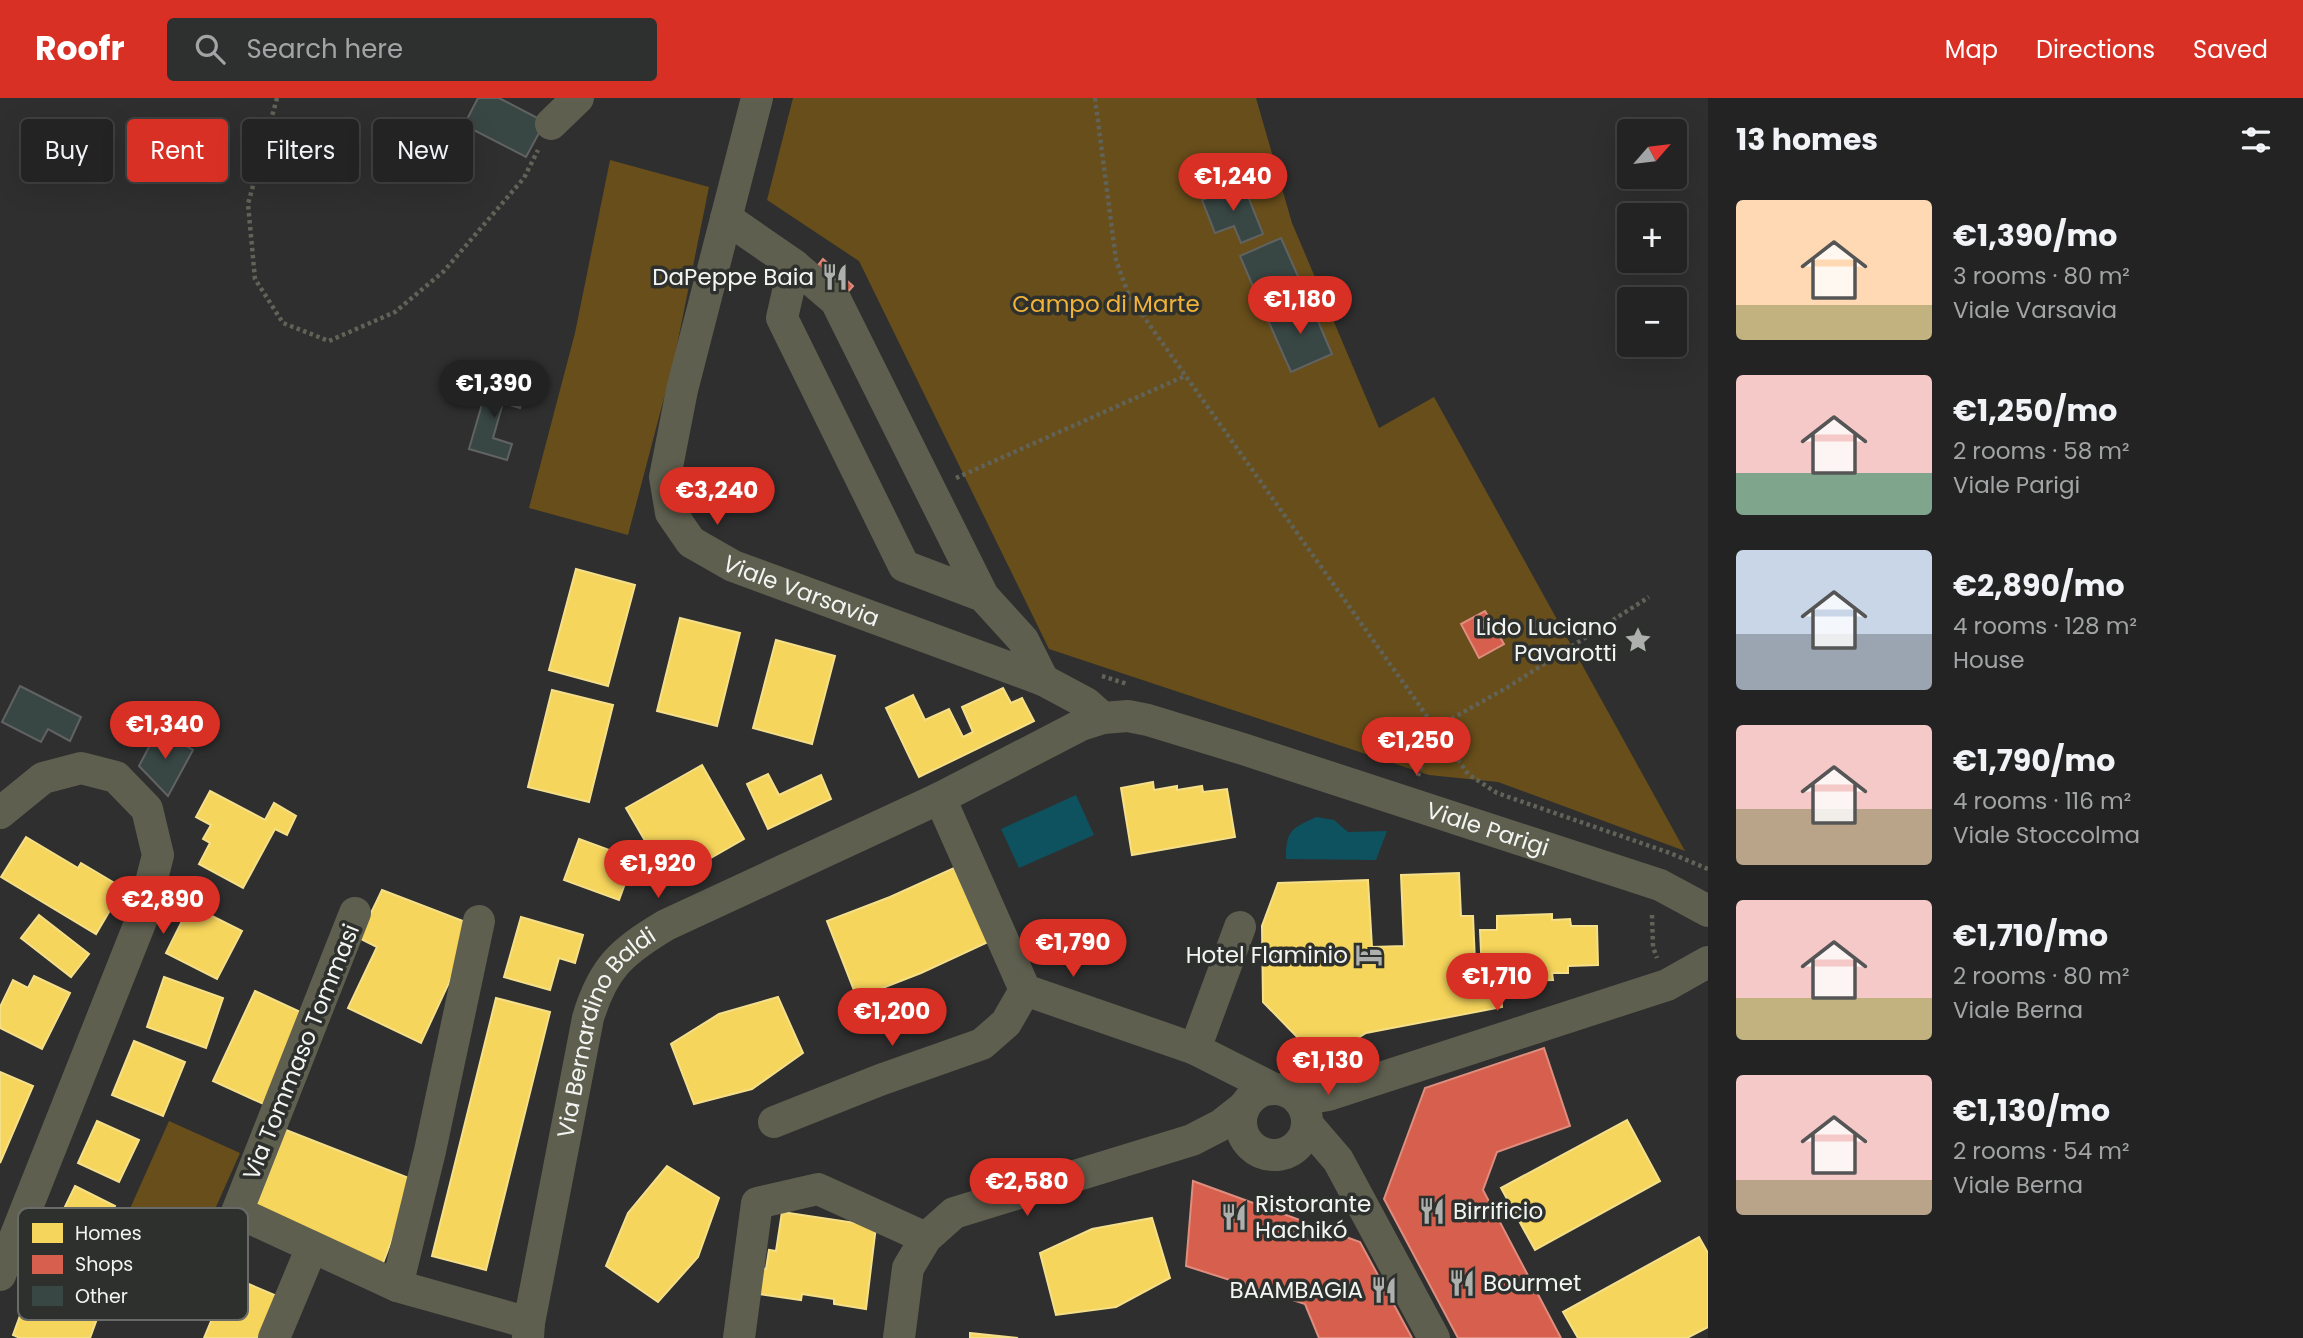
<!DOCTYPE html>
<meta charset="utf-8">
<style>
body{margin:0;font-family:Poppins,sans-serif;background:#2e2f2f;color:#f1f3f6;height:100vh;display:flex;flex-direction:column;font-size:26px;white-space:nowrap}
*{box-sizing:border-box;margin:0}
p{font-size:23px;color:#a2a4a5}
.icon{flex:none;width:38px;height:38px;fill:none;stroke:currentColor;stroke-width:2;stroke-linecap:round;stroke-linejoin:round}
.map{position:relative;flex:1;overflow:hidden}
.panel{display:flex;flex-direction:column;background:#222322;width:595px}
.panel>*{flex:none}
.banner{position:absolute;left:21px;top:21px;width:665px;height:63px;display:flex;gap:14px}
.needle{width:46px;rotate:62deg}
.fabs{position:absolute;left:1617px;top:21px;display:grid;gap:14px}
.fabs a{display:grid;place-items:center;width:70px;height:70px;border-radius:7px;background:#222322;box-shadow:0 7px 28px #0002,0 0 0 2px #3f4040;font-size:35px}
.price{position:absolute;translate:-50% -60px;padding:0 16px;border-radius:24px;background:#d93025;color:#fff;font-size:23px;line-height:46px;filter:drop-shadow(0 2px 4px #0008)}
.price::after{content:'';position:absolute;left:50%;top:42px;width:21px;height:16px;margin-left:-10px;background:inherit;clip-path:polygon(0 0,100% 0,50% 100%)}
.price.current{background:#222;color:#fff}
ul{padding:0;list-style:none}
li{display:flex;align-items:center;gap:21px;height:175px;padding:0 28px}
li span{display:grid;place-items:center;flex:none;width:196px;height:140px;border-radius:7px;color:#555}
li>.icon{margin-inline-start:auto}
span .icon{width:84px;height:84px;fill:#fffc;stroke-width:1}
li b{font-size:30px}
h2{display:flex;justify-content:space-between;align-items:center;height:84px;padding:0 28px;font-size:30px}
.chip{padding:0 24px;border-radius:7px;background:#222322;box-shadow:0 7px 28px #0002,0 0 0 2px #3f4040;font-size:24px;line-height:63px}
.chip.current{background:#d93025;color:#fff}
header{display:flex;align-items:center;gap:42px;box-sizing:border-box;height:98px;padding:0 35px;background:#d93025;color:#fff}
header strong{font-size:33px}
nav{display:flex;gap:38px;margin-inline-start:auto;font-size:24px}
.search{width:490px;height:63px;background:#2e2f2f;display:flex;align-items:center;gap:18px;box-sizing:border-box;padding:0 24px;border-radius:7px;color:#a2a4a5;font-size:26px}
main{display:flex;flex:1;min-height:0}
.map>svg:first-child{display:block}
.green{fill:#684e1b}
.water{fill:#0e5260}
.homes{fill:#f6d55c;stroke:#f5df89;stroke-width:2}
.shops{fill:#d6604d;stroke:#de8d7e;stroke-width:2}
.building{fill:#384644;stroke:#616262;stroke-width:2}
.lines{fill:none;stroke-linecap:round;stroke-linejoin:round}
.path{stroke:#616358;stroke-width:4.5;stroke-dasharray:3.5 3.5;stroke-linecap:butt}
.minor{stroke:#5e5f4f;stroke-width:32}
.labels{text-anchor:middle;stroke-width:7;stroke-linejoin:round;paint-order:stroke}
.poi-label{font-size:23px;fill:#f2f5f2;stroke:#2d302d;text-anchor:end}
.park-label{font-size:23px;fill:#f0b238;stroke:#2d302d}
.street-label{font-size:23px;fill:#f2f5f2;stroke:#2d302d}
.key{fill:#2d302d;stroke:#686b68;stroke-width:2}
.key-label{font-size:19px;fill:#f2f5f2}
</style>
<header>
<strong>Roofr</strong>
<div class="search"><svg class="icon" aria-label="search" viewBox="0 0 24 24"><circle cx="10" cy="10" r="6"/><path d="M15 15l6 6"/></svg>Search here</div>
<nav><a>Map</a><a>Directions</a><a>Saved</a></nav>
</header>
<main>
<div class="map">
<svg width="1708" height="1240" viewBox="0 0 1708 1240">
<rect width="100%" height="100%" fill="#2e2f2e"/>
<g class="green">
<polygon points="793,0 1256,0 1292,125 1379,330 1434,299 1685,753 1498,684 1429,677 1049,551 859,163 767,102"/>
<polygon points="610,62 709,89 674,262 628,437 529,410 575,235"/>
<polygon points="169,1023 240,1055 175,1201 104,1169"/>
</g>
<g class="water">
<polygon points="1076,697 1094,737 1019,770 1001,731"/>
<path d="M1316 719 1334 722 1348 734 1387 733 1376 762 1286 761C1286 732 1291 731 1316 719Z"/>
</g>
<g class="homes">
<polygon points="576,471 635,487 608,588 549,572"/>
<polygon points="680,520 740,535 717,628 657,613"/>
<polygon points="776,542 835,558 812,646 753,630"/>
<polygon points="1003,590 1011,605 1022,600 1034,623 919,679 886,610 913,597 925,622 949,611 963,639 973,634 962,609"/>
<polygon points="552,592 613,607 589,704 528,689"/>
<polygon points="702,667 744,741 669,784 626,710"/>
<polygon points="768,676 779,697 821,677 831,701 768,731 747,686"/>
<polygon points="1153,684 1154,692 1177,688 1177,692 1202,688 1203,694 1227,691 1235,739 1132,757 1121,690"/>
<polygon points="210,693 265,722 274,705 296,718 287,737 275,731 243,790 199,766 210,745 203,741 211,727 196,719"/>
<polygon points="26,739 78,770 81,765 123,790 96,836 1,779"/>
<polygon points="579,741 634,761 619,802 564,782"/>
<polygon points="954,770 988,844 921,875 857,900 827,823 890,799"/>
<polygon points="1459,775 1461,818 1473,818 1475,864 1481,864 1482,875 1498,875 1502,909 1366,935 1350,945 1331,951 1305,947 1263,904 1262,828 1278,785 1368,782 1372,849 1404,848 1401,777"/>
<polygon points="382,792 471,826 452,878 421,945 348,910 377,849 359,840"/>
<polygon points="190,807 242,833 217,881 166,855"/>
<polygon points="1552,816 1552,822 1570,821 1571,828 1597,828 1598,867 1568,868 1568,875 1552,875 1553,882 1510,883 1509,880 1505,880 1505,875 1482,875 1480,832 1497,832 1497,818"/>
<polygon points="39,817 89,856 71,879 21,840"/>
<polygon points="521,819 583,837 575,865 559,860 550,892 504,879"/>
<polygon points="34,878 70,895 42,951 0,930 0,909 13,882 28,890"/>
<polygon points="164,879 223,900 206,950 147,929"/>
<polygon points="255,893 309,918 268,1008 213,983"/>
<polygon points="778,899 803,955 752,991 694,1006 671,946 719,916"/>
<polygon points="496,900 550,914 486,1172 432,1158"/>
<polygon points="134,943 185,964 163,1018 112,997"/>
<polygon points="0,974 33,988 0,1065"/>
<polygon points="1627,1022 1660,1083 1535,1152 1501,1090"/>
<polygon points="97,1023 139,1042 119,1084 78,1065"/>
<polygon points="286,1032 414,1082 383,1165 253,1115"/>
<polygon points="667,1068 719,1100 698,1159 658,1204 606,1168 628,1115"/>
<polygon points="75,1088 115,1108 82,1176 42,1156"/>
<polygon points="782,1114 876,1128 866,1211 834,1206 834,1201 802,1196 801,1202 758,1196 762,1170 766,1171 769,1152 776,1153"/>
<polygon points="1152,1120 1170,1180 1116,1209 1056,1217 1040,1155 1092,1131"/>
<polygon points="1699,1139 1708,1155 1708,1229 1687,1240 1578,1240 1563,1214"/>
<polygon points="230,1178 284,1201 267,1240 204,1240"/>
<polygon points="33,1182 102,1207 90,1240 20,1240 13,1237"/>
<polygon points="970,1235 1018,1240 970,1240"/>
</g>
<g class="shops">
<polygon points="823,161 853,188 845,197 816,170"/>
<polygon points="1485,513 1504,546 1479,560 1461,526"/>
<polygon points="1544,950 1570,1028 1497,1054 1483,1092 1561,1240 1458,1240 1384,1101 1425,990"/>
<polygon points="1193,1083 1360,1144 1412,1240 1319,1240 1305,1206 1186,1168"/>
</g>
<g class="building">
<polygon points="478,0 499,0 545,24 526,59 464,27"/>
<polygon points="1243,86 1263,136 1241,145 1234,128 1215,135 1202,102"/>
<polygon points="1281,140 1305,194 1263,212 1240,158"/>
<polygon points="1309,202 1332,256 1291,274 1267,220"/>
<polygon points="489,282 524,293 520,310 503,305 493,340 512,346 507,362 469,351"/>
<polygon points="20,588 81,619 70,643 48,631 41,644 2,624"/>
<polygon points="158,632 193,652 168,698 139,668"/>
</g>
<g class="lines">
<g class="path">
<polyline points="277,0 248,106 255,181 283,225 329,243 395,214 444,173 524,80 538,52"/>
<polyline points="1095,0 1116,162 1129,198 1468,676 1497,695 1670,755 1708,771"/>
<polyline points="956,380 1185,278"/>
<polyline points="1102,578 1127,586"/>
<polyline points="1418,678 1435,630 1508,589 1649,499"/>
<polyline points="1652,817 1653,849 1657,860"/>
</g>
<g class="minor">
<path id="s1" d="M757 0 682 292 665 379 671 415 691 444 733 468 1043 582 1086 605 1103 620"/>
<polyline points="551,26 578,0"/>
<polyline points="726,120 794,167"/>
<polyline points="983,498 904,468 782,220 794,167 836,203 983,498 1023,542 1043,582"/>
<polyline points="940,700 1025,892 1195,951 1274,991"/>
<polyline points="0,715 43,680 81,670 116,679 147,711 158,757 142,820 0,1177"/>
<polyline points="355,815 237,1114 397,1188 529,1225"/>
<polyline points="1195,951 1240,829"/>
<circle cx="1274" cy="1024" r="33"/>
<polyline points="1299,1002 1328,997 1667,887 1708,864"/>
<polyline points="774,1024 880,982 982,946 1006,925 1025,892"/>
<polyline points="1307,1026 1338,1062 1434,1240"/>
<polyline points="397,1188 430,1053 479,823"/>
<polyline points="274,1240 312,1149"/>
<path id="s2" d="M528 1240 529 1225 588 920C603 870 621 854 666 827L940 700 1081 627 1103 620 1128 618 1148 622 1243 651 1660 787 1708 813"/>
<polyline points="739,1240 757,1105 818,1091 926,1140"/>
<polyline points="899,1240 908,1170 926,1140 954,1115 1192,1042 1221,1027 1245,1008"/>
</g>
</g>
<defs>
<symbol id="restaurant-bare" viewBox="-9 -9 18 18"><path d="M-5-6h1v4h1v-4h1v4h1v-4h1v5L-1.5 .5V6h-2V.5L-5-1ZM5-6V6H3V1.5H1.5Q1.5-4 5-6Z" fill="#adb0ad" stroke="#2d302d" stroke-width="2.5" paint-order="stroke"/></symbol>
<symbol id="sight-bare" viewBox="-9 -9 18 18"><path d="M0-6L1.8-2.2L6-1.7L2.9 1.2L3.7 5.4L0 3.3L-3.7 5.4L-2.9 1.2L-6-1.7L-1.8-2.2Z" fill="#adb0ad" stroke="#2d302d" stroke-width="2.5" paint-order="stroke"/></symbol>
<symbol id="hotel-bare" viewBox="-9 -9 18 18"><path d="M-6-4.5h1.5V1H6V5H4.5V3h-9V5H-6ZM-4 0a1.8 1.8 0 1 1 3.6 0ZM.5 0V-2.5h3Q6-2.5 6 0Z" fill="#adb0ad" stroke="#2d302d" stroke-width="2.5" paint-order="stroke"/></symbol>
</defs>
<g fill-rule="evenodd">
<use href="#restaurant-bare" x="816" y="160" width="38" height="38"/>
<use href="#sight-bare" x="1619" y="523" width="38" height="38"/>
<use href="#hotel-bare" x="1350" y="838" width="38" height="38"/>
<use href="#restaurant-bare" x="1413" y="1094" width="38" height="38"/>
<use href="#restaurant-bare" x="1215" y="1100" width="38" height="38"/>
<use href="#restaurant-bare" x="1443" y="1166" width="38" height="38"/>
<use href="#restaurant-bare" x="1365" y="1173" width="38" height="38"/>
</g>
<g class="labels">
<g class="poi-label">
<text x="814" y="187">DaPeppe Baia</text>
<text x="1617" y="537">Lido Luciano<tspan x="1617" dy="26">Pavarotti</tspan></text>
<text x="1348" y="865">Hotel Flaminio</text>
<text x="1255" y="1114" text-anchor="start">Ristorante<tspan x="1255" dy="26">Hachikó</tspan></text>
<text x="1453" y="1121" text-anchor="start">Birrificio</text>
<text x="1483" y="1193" text-anchor="start">Bourmet</text>
<text x="1363" y="1200">BAAMBAGIA</text>
</g>
<g class="park-label">
<text x="1106" y="214">Campo di Marte</text>
</g>
<g class="street-label">
<text dy="8" stroke="none"><textPath href="#s1" startOffset="583">Viale Varsavia</textPath></text>
<text dy="8" stroke="none"><textPath href="#s2" startOffset="1337">Viale Parigi</textPath></text>
<text dy="8" stroke="none"><textPath href="#s2" startOffset="320">Via Bernardino Baldi</textPath></text>
<text transform="translate(301 954) rotate(-68)" y="8">Via Tommaso Tommasi</text>
</g>
</g>
<rect x="18" y="1110" width="230" height="112" rx="10" class="key"/>
<rect x="32" y="1125" width="31" height="20" fill="#f6d55c"/>
<rect x="32" y="1157" width="31" height="19" fill="#d6604d"/>
<rect x="32" y="1188" width="31" height="20" fill="#384644"/>
<g class="key-label">
<text x="75" y="1142">Homes</text>
<text x="75" y="1173">Shops</text>
<text x="75" y="1205">Other</text>
</g>
</svg>
<div class="fabs">
<a><svg class="needle" viewBox="-14 -14 28 28"><path d="M0-13l5 13h-10z" fill="#e53935"/><path d="M0 13l5-13h-10z" fill="#a2a4a5"/></svg></a>
<a>+</a>
<a>−</a>
</div>
<b class="price" style="left:1233px;top:115px">€1,240</b>
<b class="price" style="left:1300px;top:238px">€1,180</b>
<b class="price current" style="left:494px;top:322px">€1,390</b>
<b class="price" style="left:717px;top:429px">€3,240</b>
<b class="price" style="left:165px;top:663px">€1,340</b>
<b class="price" style="left:1416px;top:679px">€1,250</b>
<b class="price" style="left:658px;top:802px">€1,920</b>
<b class="price" style="left:163px;top:838px">€2,890</b>
<b class="price" style="left:1073px;top:881px">€1,790</b>
<b class="price" style="left:1497px;top:915px">€1,710</b>
<b class="price" style="left:892px;top:950px">€1,200</b>
<b class="price" style="left:1328px;top:999px">€1,130</b>
<b class="price" style="left:1027px;top:1120px">€2,580</b>
<div class="banner">
<a class="chip">Buy</a>
<a class="chip current">Rent</a>
<a class="chip">Filters</a>
<a class="chip">New</a>
</div>
</div>
<section class="panel">
<h2>13 homes<svg class="icon" aria-label="filters" viewBox="0 0 24 24"><path d="M4 7h16M4 17h16"/><circle cx="9" cy="7" r="2"/><circle cx="15" cy="17" r="2"/></svg></h2>
<ul>
<li><span style="background:linear-gradient(#ffd9b3 75%,#c2b280 0)"><svg class="icon" aria-label="home" viewBox="0 0 24 24"><path d="M3 11l9-7 9 7M6 9v11h12V9"/></svg></span><div><b>€1,390/mo</b><p>3 rooms · 80 m²</p><p>Viale Varsavia</p></div></li>
<li><span style="background:linear-gradient(#f6c9c9 70%,#7fa58c 0)"><svg class="icon" aria-label="home" viewBox="0 0 24 24"><path d="M3 11l9-7 9 7M6 9v11h12V9"/></svg></span><div><b>€1,250/mo</b><p>2 rooms · 58 m²</p><p>Viale Parigi</p></div></li>
<li><span style="background:linear-gradient(#c9d6e8 60%,#9aa5b1 0)"><svg class="icon" aria-label="home" viewBox="0 0 24 24"><path d="M3 11l9-7 9 7M6 9v11h12V9"/></svg></span><div><b>€2,890/mo</b><p>4 rooms · 128 m²</p><p>House</p></div></li>
<li><span style="background:linear-gradient(#f6c9c9 60%,#b9a48a 0)"><svg class="icon" aria-label="home" viewBox="0 0 24 24"><path d="M3 11l9-7 9 7M6 9v11h12V9"/></svg></span><div><b>€1,790/mo</b><p>4 rooms · 116 m²</p><p>Viale Stoccolma</p></div></li>
<li><span style="background:linear-gradient(#f6c9c9 70%,#c2b280 0)"><svg class="icon" aria-label="home" viewBox="0 0 24 24"><path d="M3 11l9-7 9 7M6 9v11h12V9"/></svg></span><div><b>€1,710/mo</b><p>2 rooms · 80 m²</p><p>Viale Berna</p></div></li>
<li><span style="background:linear-gradient(#f6c9c9 75%,#b9a48a 0)"><svg class="icon" aria-label="home" viewBox="0 0 24 24"><path d="M3 11l9-7 9 7M6 9v11h12V9"/></svg></span><div><b>€1,130/mo</b><p>2 rooms · 54 m²</p><p>Viale Berna</p></div></li>
</ul>
</section>
</main>
